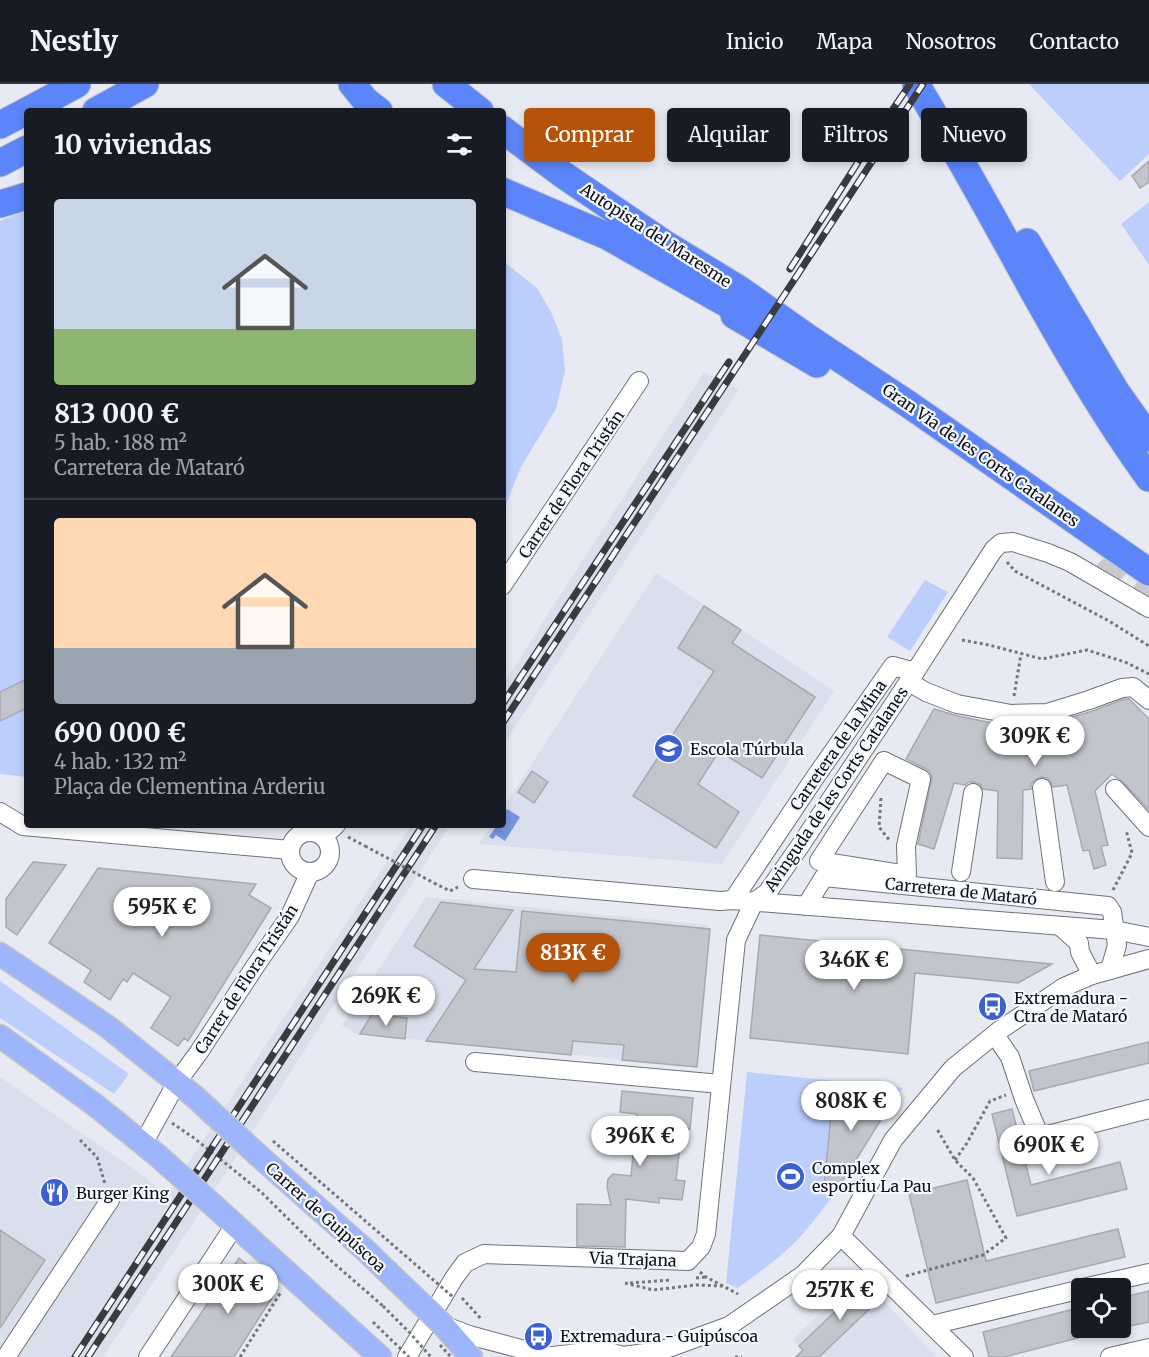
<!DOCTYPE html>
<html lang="es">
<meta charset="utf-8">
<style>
body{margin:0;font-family:Merriweather,serif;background:#242831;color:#f1f3f6;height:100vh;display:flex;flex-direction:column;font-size:22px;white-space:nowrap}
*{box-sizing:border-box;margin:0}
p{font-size:20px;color:#9ea1a6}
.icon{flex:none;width:33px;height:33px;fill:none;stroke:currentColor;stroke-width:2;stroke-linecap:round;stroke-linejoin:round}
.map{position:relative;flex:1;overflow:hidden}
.sheet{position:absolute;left:24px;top:24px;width:482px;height:720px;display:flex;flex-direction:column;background:#171b24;border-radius:6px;box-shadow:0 3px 9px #0003}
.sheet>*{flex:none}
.banner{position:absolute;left:524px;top:24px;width:536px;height:54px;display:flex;gap:12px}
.fabs{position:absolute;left:1071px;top:1194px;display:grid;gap:12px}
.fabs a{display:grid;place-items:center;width:60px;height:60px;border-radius:6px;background:#171b24;box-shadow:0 3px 9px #0003;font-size:30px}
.price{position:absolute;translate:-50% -51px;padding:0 14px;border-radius:21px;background:#fff;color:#222;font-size:20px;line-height:39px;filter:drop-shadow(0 2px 3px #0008)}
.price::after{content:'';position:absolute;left:50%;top:36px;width:18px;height:14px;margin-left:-9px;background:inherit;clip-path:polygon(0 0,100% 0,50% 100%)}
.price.current{background:#b45309;color:#fff}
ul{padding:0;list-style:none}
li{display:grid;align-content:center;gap:12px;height:318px;padding:0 30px}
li+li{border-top:2px solid #363941}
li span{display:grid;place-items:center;height:186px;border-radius:6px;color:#555}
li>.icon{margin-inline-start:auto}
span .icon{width:108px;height:108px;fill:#fffc;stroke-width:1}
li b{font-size:26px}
h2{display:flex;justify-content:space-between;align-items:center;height:72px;padding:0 30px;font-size:26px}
.chip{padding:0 21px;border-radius:6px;background:#171b24;box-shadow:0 3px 9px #0003;font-size:21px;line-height:54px}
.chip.current{background:#b45309;color:#fff}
header{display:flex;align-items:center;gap:36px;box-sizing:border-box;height:84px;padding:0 30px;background:#171b24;border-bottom:2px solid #363941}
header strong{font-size:28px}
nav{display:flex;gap:33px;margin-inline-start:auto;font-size:21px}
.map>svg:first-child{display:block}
.built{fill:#d9dfed}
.green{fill:#bccffc}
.water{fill:#7695e0}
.building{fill:#c2c5cc;stroke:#a6a9af;stroke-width:1.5}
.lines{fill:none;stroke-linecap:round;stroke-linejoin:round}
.highway-tunnel{stroke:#c6c9d0;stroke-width:27;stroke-dasharray:27 14;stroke-linecap:butt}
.minor-casing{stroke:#6f7279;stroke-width:20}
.major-casing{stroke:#c5c5c6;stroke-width:25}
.highway-casing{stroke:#c5c5c6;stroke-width:29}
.path{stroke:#74767b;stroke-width:3;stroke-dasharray:3 3;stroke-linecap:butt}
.minor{stroke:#fff;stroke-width:18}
.major{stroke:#9db6fb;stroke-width:22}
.highway{stroke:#5b85f9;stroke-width:27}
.rail-casing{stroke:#3a3b3f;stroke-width:7}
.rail{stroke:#f5f8ff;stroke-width:4.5;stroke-dasharray:14;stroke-linecap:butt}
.major-bridge-casing{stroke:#c5c5c6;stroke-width:25;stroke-linecap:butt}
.path-bridge{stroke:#74767b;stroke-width:3;stroke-dasharray:3 3;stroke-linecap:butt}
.major-bridge{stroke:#9db6fb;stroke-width:22}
.labels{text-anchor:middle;stroke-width:4.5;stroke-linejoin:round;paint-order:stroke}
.street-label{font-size:16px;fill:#0e0f12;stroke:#f5f8ff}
.poi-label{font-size:16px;fill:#0e0f12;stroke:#f5f8ff;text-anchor:start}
</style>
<header>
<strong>Nestly</strong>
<nav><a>Inicio</a><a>Mapa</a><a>Nosotros</a><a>Contacto</a></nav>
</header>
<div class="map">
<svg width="1149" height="1273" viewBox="0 0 1149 1273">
<rect width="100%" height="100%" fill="#e7eaf2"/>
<g class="built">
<polygon points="704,288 739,305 503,661 503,600"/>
<polygon points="656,489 834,607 722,780 479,760 491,741 502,741 503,724"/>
<polygon points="411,741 450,741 197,1133 103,1273 0,1273 0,993 138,1088 167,1111"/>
<polygon points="426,813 708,841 694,982 356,950 342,941"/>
<polygon points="860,1192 937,1273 795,1273 802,1266 793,1255"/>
</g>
<g class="green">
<polygon points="1029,0 1149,0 1149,70 1120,97"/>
<polygon points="1149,118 1149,181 1121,140"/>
<polygon points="27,127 27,693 0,690 0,137 7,134"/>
<polygon points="503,177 537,204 551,228 562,255 565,287 556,325 521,383 503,428"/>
<polygon points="925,496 948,508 910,567 887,553"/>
<polygon points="0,897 129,990 114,1010 0,934"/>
<path d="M747 988 903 1004 894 1015C865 1062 837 1112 800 1153 782 1173 759 1188 738 1204L726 1199Z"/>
</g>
<polygon class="water" points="507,725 520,733 505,757 496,751 493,755 489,753 497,741 502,741 503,732"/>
<g class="building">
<polygon points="1149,77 1149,98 1140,104 1132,92"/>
<polygon points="704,522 741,546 732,559 815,613 762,694 719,667 698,700 739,728 716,764 633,712 714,587 678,564"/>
<polygon points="27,595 27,624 0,637 0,608"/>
<polygon points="1124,615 1129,615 1149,635 1149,726 1123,698 1117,694 1112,690 1095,707 1108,761 1101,762 1106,781 1094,785 1089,766 1083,767 1067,701 1053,703 1050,697 1047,694 1041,693 1035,696 1031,700 1031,705 1023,706 1022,775 997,774 998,707 983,705 980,700 974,698 969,698 965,701 954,699 934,765 918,760 932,693 930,688 926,685 906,675 934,625 958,632 992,639 1011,641 1047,640 1093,627"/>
<polygon points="532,687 548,698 534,719 518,708"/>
<polygon points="33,778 66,781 17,851 6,843 6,815"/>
<polygon points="98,784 256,800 249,811 271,824 188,957 184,954 178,962 151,944 171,913 133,889 127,898 123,895 110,916 84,898 91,886 49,859"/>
<polygon points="441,818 513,826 474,885 516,888 522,827 710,845 697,983 622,976 624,961 573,957 571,971 426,957 466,896 414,862"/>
<polygon points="760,851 960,871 1052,880 1018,899 915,889 908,970 750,954"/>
<polygon points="372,930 407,934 405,955 360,950"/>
<polygon points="1149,958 1149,979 1034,1007 1029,987"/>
<polygon points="622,1007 693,1014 690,1045 682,1044 676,1096 685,1097 682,1116 659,1114 659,1119 626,1115 625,1163 577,1162 577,1120 611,1121 607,1103 608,1095 613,1090 631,1092 637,1030 620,1028"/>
<polygon points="833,1010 894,1015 839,1103 824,1103"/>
<polygon points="1012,1025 1031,1101 1120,1078 1127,1105 1017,1132 992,1030"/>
<polygon points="967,1096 986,1177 1118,1145 1125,1173 936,1219 909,1110"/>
<polygon points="0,1146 45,1176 0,1244"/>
<polygon points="239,1174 277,1206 234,1273 171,1273"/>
<polygon points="853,1199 862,1209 869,1202 881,1214 819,1273 796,1273 803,1266 799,1262 841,1222 835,1216"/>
<polygon points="1149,1207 1149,1238 1120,1244 1120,1214"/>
<polygon points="1082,1223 1082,1253 1004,1273 989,1273 983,1248"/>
</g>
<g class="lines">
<polyline class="highway-tunnel" points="1101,477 1149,522"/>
<defs>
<g id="minor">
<polyline points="502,502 639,297"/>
<polyline points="909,598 926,608 957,620 1011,630 1047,629 1089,616 1122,604 1133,603 1149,616"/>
<polygon points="884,677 921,695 906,762 907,791 819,777"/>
<polyline points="1042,704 1055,798"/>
<polyline points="1115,705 1149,743"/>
<polyline points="0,728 23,742 290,766"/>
<circle cx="310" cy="768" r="20"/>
<polyline points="323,753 336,741"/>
<polyline points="961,788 973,709"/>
<polyline points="473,795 720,817 733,816 1114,846 1149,853"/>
<polyline points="733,816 816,692 893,582 915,588"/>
<polyline points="806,822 824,793 1108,822 1112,828 1117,861 1110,886"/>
<polyline points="1060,842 1079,859 1080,868 1092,891"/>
<polyline points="995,951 1010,973 1024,1015 1040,1053 1149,1025"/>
<polyline points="475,978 721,1000"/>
<polyline points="143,1060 177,998 199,968 256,881 290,832 310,788"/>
<polyline points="841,1152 964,1273"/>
<polyline points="1083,1204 1149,1189"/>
<polyline points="443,1241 469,1251 547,1272"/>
<polyline points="932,1241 1082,1205"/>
<polyline points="6,1273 110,1116"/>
<polyline points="148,1273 235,1141"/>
<polyline points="407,1273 454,1194 465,1179 484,1170 688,1177 701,1163 706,1150 736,856 754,818 767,809 800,762 915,588 994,465 1001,459 1013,458 1048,469 1070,478 1149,524"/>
<polyline points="545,1273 603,1266 623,1272 660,1267 729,1242 803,1191 841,1152 893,1056 953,984 1000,946 1064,903 1092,891 1149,875"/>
<polyline points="1110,1273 1149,1264"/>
</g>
<g id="major">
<polyline points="0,870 108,943 195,1013"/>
<polyline points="0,952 95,1021 157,1071"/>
<polyline points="259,1072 364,1165 393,1193"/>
<polyline points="214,1122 380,1273"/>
<polyline points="443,1241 471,1273"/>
</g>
<g id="highway">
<polyline points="352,0 366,17 379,27"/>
<polyline points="446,0 480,27"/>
<path d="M916 0C956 67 994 135 1031 203 1068 269 1105 333 1149 394"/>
<polyline points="27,27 77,0"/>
<polyline points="96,27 145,0"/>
<polyline points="0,41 27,27"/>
<polyline points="502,45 562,90 665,160 739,205 810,255 911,322 1149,488"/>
<polyline points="0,79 27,65"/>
<polyline points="502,107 607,152 752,234"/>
<polyline points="0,120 27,112"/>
<polyline points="1027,158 1115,306 1149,354"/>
<polyline points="734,231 817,280"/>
</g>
</defs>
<use href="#minor" class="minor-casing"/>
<use href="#major" class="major-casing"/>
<use href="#highway" class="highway-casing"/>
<g class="path">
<polyline points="1007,478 1015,487 1109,537 1149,562"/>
<polyline points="962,556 989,561 1042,575 1087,566 1125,578 1149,590"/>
<polyline points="1014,612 1021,570"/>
<polyline points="1035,645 1037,661"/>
<polyline points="881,714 879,743 890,757"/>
<polyline points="348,753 365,762"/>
<polyline points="434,799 450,807 458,803"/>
<polyline points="1113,806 1132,769 1126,746"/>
<polyline points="172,1039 194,1054 261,1108 329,1175 383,1222"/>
<polyline points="80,1056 97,1073 105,1100"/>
<polyline points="955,1076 967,1059 990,1017 1006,1011"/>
<polyline points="700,1188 706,1193 738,1210"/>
<polyline points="906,1192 983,1171 1006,1154 973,1094 955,1076 937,1045"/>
<polyline points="696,1194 706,1193"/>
<polyline points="625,1199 653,1206 696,1201 723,1202"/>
<polyline points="630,1199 671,1196"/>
<polyline points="462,1214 482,1236"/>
<polyline points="240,1273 281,1208"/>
<polyline points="735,1273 742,1273"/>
</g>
<use href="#minor" class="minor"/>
<use href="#major" class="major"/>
<use href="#highway" class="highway"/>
<defs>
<g id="rail">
<polyline points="790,185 874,53 910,0"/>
<polyline points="502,621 729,278"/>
<polyline points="502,640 923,0"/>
<polyline points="75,1273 423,741"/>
<polyline points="88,1273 436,741"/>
</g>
</defs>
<use href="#rail" class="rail-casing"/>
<use href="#rail" class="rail"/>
<defs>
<g id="major-bridge">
<polyline points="195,1013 259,1072"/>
<polyline points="157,1071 214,1122"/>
<polyline points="393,1193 443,1241"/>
</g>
</defs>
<use href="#major-bridge" class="major-bridge-casing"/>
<g class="path-bridge">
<polyline points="365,762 434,799"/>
<polyline points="273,1057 453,1213"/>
<polyline points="383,1222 410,1249 431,1273"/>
<polyline points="373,1238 409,1273"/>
<polyline points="440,1261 451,1273"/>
</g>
<use href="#major-bridge" class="major-bridge"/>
</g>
<defs>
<symbol id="school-disc" viewBox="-11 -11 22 22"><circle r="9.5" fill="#3c60d2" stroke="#f5f8ff"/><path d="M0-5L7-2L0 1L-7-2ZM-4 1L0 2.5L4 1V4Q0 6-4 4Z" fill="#fff"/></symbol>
<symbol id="bus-disc" viewBox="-11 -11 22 22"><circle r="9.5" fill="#3c60d2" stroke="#f5f8ff"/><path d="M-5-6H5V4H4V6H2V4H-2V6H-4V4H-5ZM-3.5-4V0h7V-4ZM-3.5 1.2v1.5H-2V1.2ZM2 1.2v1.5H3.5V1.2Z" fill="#fff"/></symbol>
<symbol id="stadium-disc" viewBox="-11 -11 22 22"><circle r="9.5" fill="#3c60d2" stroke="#f5f8ff"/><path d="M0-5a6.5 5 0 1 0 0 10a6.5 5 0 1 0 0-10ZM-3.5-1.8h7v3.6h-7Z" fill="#fff"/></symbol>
<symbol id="restaurant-disc" viewBox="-11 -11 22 22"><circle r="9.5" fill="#3c60d2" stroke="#f5f8ff"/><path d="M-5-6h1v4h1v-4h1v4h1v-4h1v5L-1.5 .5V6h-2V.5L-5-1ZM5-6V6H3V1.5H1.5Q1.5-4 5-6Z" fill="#fff"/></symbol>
</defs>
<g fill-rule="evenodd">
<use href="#school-disc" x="652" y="648" width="33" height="33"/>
<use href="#bus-disc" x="976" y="906" width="33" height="33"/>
<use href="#stadium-disc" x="774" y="1076" width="33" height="33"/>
<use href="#restaurant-disc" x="38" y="1092" width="33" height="33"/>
<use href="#bus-disc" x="522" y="1236" width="33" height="33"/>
</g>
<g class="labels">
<g class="street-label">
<text transform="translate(656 151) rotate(33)" y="6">Autopista del Maresme</text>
<text transform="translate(981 371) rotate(35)" y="6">Gran Via de les Corts Catalanes</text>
<text transform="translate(571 400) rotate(-56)" y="6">Carrer de Flora Tristán</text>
<text transform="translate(838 661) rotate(-55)" y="6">Carretera de la Mina</text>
<text transform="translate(836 705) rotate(-56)" y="6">Avinguda de les Corts Catalanes</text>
<text transform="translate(961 807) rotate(6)" y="6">Carretera de Mataró</text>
<text transform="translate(246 895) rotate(-57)" y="6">Carrer de Flora Tristán</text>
<text transform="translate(326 1133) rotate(42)" y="6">Carrer de Guipúscoa</text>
<text transform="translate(633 1175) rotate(2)" y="6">Via Trajana</text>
</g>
<g class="poi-label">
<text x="690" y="671">Escola Túrbula</text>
<text x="1014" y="920">Extremadura -<tspan x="1014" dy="18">Ctra de Mataró</tspan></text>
<text x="812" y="1090">Complex<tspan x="812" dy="18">esportiu La Pau</tspan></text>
<text x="76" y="1115">Burger King</text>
<text x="560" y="1258">Extremadura - Guipúscoa</text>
</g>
</g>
</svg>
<div class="fabs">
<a><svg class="icon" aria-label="locate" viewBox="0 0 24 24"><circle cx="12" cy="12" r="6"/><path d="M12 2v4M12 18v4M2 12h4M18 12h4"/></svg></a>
</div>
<b class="price" style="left:1035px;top:683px">309K €</b>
<b class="price" style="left:162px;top:854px">595K €</b>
<b class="price current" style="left:573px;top:900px">813K €</b>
<b class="price" style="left:854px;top:907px">346K €</b>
<b class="price" style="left:386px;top:943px">269K €</b>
<b class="price" style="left:851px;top:1048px">808K €</b>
<b class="price" style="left:640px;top:1083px">396K €</b>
<b class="price" style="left:1049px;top:1092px">690K €</b>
<b class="price" style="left:228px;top:1231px">300K €</b>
<b class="price" style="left:840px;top:1237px">257K €</b>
<div class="banner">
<a class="chip current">Comprar</a>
<a class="chip">Alquilar</a>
<a class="chip">Filtros</a>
<a class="chip">Nuevo</a>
</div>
<section class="sheet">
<h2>10 viviendas<svg class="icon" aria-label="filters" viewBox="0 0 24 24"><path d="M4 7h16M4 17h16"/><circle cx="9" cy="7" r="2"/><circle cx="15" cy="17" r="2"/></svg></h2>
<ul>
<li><span style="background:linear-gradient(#c9d6e8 70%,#8fb573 0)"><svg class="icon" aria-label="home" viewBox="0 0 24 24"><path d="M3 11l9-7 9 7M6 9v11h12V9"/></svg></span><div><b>813 000 €</b><p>5 hab. · 188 m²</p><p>Carretera de Mataró</p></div></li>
<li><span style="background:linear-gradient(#ffd9b3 70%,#9aa5b1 0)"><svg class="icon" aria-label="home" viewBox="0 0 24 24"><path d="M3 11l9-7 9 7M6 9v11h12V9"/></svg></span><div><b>690 000 €</b><p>4 hab. · 132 m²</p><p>Plaça de Clementina Arderiu</p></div></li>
</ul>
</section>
</div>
